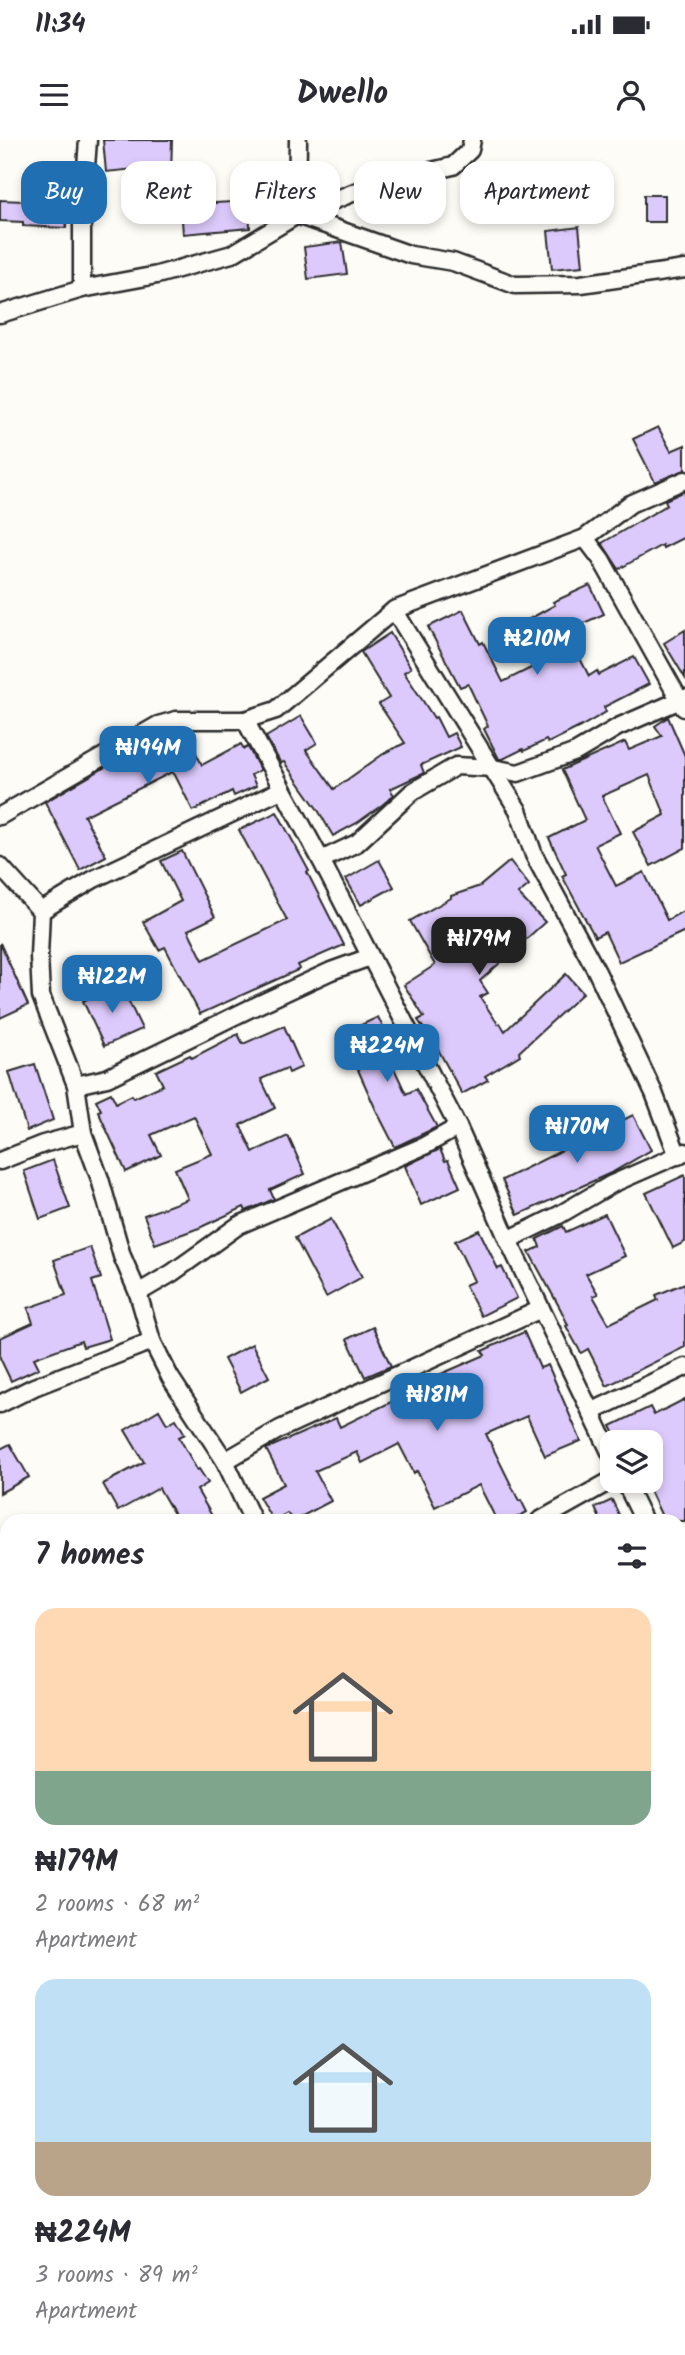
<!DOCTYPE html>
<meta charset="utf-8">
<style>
body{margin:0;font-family:Kalam,sans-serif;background:#f2f2f3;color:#2b2b33;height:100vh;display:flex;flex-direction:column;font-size:26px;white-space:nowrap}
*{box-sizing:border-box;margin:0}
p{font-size:23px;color:#7c7c81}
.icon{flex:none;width:38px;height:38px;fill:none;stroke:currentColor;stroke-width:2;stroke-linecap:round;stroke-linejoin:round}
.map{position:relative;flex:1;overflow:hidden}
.sheet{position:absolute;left:0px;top:1374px;width:686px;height:842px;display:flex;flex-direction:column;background:#fff;border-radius:21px 21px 0 0;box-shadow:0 4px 10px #0003}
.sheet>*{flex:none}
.guide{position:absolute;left:21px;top:21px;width:644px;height:63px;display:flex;gap:14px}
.tools{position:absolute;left:600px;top:1290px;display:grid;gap:14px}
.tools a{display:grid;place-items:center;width:63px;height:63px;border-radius:14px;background:#fff;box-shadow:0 4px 10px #0003;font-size:35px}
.price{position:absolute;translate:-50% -60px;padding:0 16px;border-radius:14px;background:#1f6fb2;color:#fff;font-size:23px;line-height:46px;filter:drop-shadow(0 2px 4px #0008)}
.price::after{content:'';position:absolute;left:50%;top:42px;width:21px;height:16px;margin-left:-10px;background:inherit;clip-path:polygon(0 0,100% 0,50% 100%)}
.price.on{background:#222;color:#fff}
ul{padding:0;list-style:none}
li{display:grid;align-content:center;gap:14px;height:371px;padding:0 35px}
li span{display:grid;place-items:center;height:217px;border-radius:21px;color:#555}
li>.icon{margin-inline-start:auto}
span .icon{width:126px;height:126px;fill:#fffc;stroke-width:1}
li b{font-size:30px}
h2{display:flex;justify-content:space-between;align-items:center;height:84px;padding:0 35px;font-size:30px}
.pill{padding:0 24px;border-radius:21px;background:#fff;box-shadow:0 4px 10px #0003;font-size:24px;line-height:63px}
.pill.on{background:#1f6fb2;color:#fff}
.status{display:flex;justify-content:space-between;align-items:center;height:49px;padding:0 35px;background:#fff;direction:ltr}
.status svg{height:19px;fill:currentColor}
header{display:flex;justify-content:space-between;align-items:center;height:91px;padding:0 35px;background:#fff;font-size:32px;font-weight:700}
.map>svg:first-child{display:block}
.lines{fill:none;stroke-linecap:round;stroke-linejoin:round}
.stream{stroke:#62879c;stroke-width:5}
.building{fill:#ddcafc;stroke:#2b2b2b;stroke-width:2}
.street-casing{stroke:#2b2b2b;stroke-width:21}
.street{stroke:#fdfcf7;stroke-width:16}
</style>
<div class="status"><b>11:34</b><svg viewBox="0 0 49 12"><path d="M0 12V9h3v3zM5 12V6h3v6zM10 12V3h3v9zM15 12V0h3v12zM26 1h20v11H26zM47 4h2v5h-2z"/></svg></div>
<header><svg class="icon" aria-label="menu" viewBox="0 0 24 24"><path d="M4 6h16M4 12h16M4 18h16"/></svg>Dwello<svg class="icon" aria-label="person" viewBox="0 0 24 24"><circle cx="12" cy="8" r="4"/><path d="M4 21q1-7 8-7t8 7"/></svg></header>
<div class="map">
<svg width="685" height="2215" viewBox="0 0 685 2215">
<rect width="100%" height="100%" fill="#fdfcf7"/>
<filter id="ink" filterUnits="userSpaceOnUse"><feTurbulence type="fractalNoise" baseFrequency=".0143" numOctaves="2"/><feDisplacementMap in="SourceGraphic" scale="14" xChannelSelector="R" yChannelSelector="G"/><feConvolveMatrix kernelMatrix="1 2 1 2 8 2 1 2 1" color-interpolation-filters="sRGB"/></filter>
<g filter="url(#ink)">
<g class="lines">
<g class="stream">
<polyline points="0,1975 7,1993"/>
<polyline points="192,2208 197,2215"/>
</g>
</g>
<g class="building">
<polygon points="103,0 172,0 171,34 145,34 145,28 106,32"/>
<polygon points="24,45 67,46 66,88 23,86 23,82 0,81 0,60 24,61"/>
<rect x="644" y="55" width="21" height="27"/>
<polygon points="249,61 250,88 183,94 181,65"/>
<polygon points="579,87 583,126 552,129 548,91"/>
<polygon points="342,102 347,134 308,139 304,107"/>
<polygon points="658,287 671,311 685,305 685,330 655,342 633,299"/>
<polygon points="685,351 685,397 663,408 662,405 619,429 602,403 667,365 665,360"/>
<polygon points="590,445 604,474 566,491 589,536 597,531 599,535 634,517 649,544 604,567 606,572 580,587 548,603 546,600 524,611 523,609 503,619 499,619 484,589 488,586 468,544 460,547 428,487 463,470 480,504 483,502 503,542 543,522 522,483 555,465 553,462"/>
<polygon points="685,490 685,538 664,503"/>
<polygon points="390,493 411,528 404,532 434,578 436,577 446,597 454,593 461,607 421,625 424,633 390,649 394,655 382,665 357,683 333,696 318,670 284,622 281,623 279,620 266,597 301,576 317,603 306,610 334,649 386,612 405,603 379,564 389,558 361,512"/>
<polygon points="668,577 685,616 685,708 651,726 633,692 665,675 649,635 602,656 620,693 595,705 616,746 644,732 667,780 685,770 685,791 619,822 605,792 595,797 562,736 566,734 549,698 585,680 562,630 625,602 629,610 662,596 655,586"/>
<polygon points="177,591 185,591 202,625 241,604 244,609 248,607 260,630 251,635 256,646 234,656 232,651 193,671 175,635 172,632 84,676 106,716 80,730 45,662 161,595"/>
<polygon points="277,672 309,731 307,732 344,805 298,825 300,829 200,874 165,807 159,810 143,782 181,761 161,721 182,711 215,777 188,790 203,820 287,780 239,690"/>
<polygon points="379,720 394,747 361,765 346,739"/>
<polygon points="510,721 529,745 518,754 545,782 480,841 488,853 480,857 498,884 500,883 505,891 566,834 583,853 519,912 520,915 485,936 488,940 462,954 440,913 418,880 424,877 404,845 435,825 410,781 451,758 451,756 480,746"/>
<polygon points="0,803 28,865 0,878"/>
<polygon points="120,843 142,889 104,906 83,861"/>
<polygon points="378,877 392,906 385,909 406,954 416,949 437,987 395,1007 376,970 342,894"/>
<polygon points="284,886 302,927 289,933 287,928 261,939 275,968 240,985 253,1012 288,996 305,1034 270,1050 274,1059 246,1071 244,1067 199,1088 155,1104 144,1075 188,1059 175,1029 212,1014 194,976 151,995 161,1015 126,1032 98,971 101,970 96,960 111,953 116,963 132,955 134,958 163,945 156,931 190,915 192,918 238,894 243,904"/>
<polygon points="35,924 53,980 27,991 9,932"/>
<polygon points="633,975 651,1010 613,1032 518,1075 502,1040"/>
<polygon points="440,1009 445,1021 448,1020 460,1047 421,1065 405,1026"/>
<polygon points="53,1020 70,1068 40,1079 24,1031"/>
<polygon points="685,1035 685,1102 673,1108 646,1053"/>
<polygon points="605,1074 625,1116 586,1134 598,1154 593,1156 609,1184 658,1160 656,1155 685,1143 685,1207 607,1246 588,1209 581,1213 566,1186 568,1185 561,1170 529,1112 540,1107 537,1099 563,1086 566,1092"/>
<polygon points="331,1079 362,1137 326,1157 295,1098"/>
<polygon points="479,1090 498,1129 502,1127 517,1158 481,1176 465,1145 474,1141 455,1101"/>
<polygon points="90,1107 101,1138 92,1141 110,1199 83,1207 81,1201 34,1218 39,1228 11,1241 0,1218 0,1198 33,1183 28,1168 66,1155 54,1120"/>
<polygon points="373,1187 391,1226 365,1237 347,1199"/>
<polygon points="524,1192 540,1228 548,1225 581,1301 545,1316 527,1276 486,1294 519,1361 521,1360 527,1372 510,1381 497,1381 479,1345 435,1367 417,1331 414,1333 399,1304 362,1323 357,1312 315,1331 331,1361 293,1381 287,1373 273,1381 259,1357 284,1344 266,1309 336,1278 340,1287 422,1247 420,1243 485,1215 482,1211"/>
<polygon points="252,1204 269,1237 241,1252 224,1219"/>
<polygon points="685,1259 685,1381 664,1381 645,1340 651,1340 651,1302 619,1302 611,1286 650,1267 654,1275"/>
<polygon points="159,1270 167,1284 176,1279 185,1294 179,1297 197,1330 199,1329 208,1343 197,1350 215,1381 178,1381 159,1348 118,1371 103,1344 144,1322 125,1290"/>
<polygon points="10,1304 29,1337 0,1353 0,1309"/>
<polygon points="612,1360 622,1381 601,1381 595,1368"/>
</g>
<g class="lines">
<defs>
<g id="street">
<polyline points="298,0 297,75 375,44 453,26 470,10 472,0"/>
<polyline points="82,149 82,82 88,0"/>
<polyline points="0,174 82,149 157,135 232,114 297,75 411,115 453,122 515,145 581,144 685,129"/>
<polyline points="585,398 601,419 684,568"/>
<polyline points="394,470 518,670 534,715 597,832 654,953 678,1016"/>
<polyline points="245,580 321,720 458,987 508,1100 612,1316"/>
<polyline points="0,676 158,585 176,580 245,580 276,570 394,470 585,398 630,364 685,340"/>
<polyline points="321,720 357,703 412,652 456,626 493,628 518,633 576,612 618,587 685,558"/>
<polyline points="0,726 41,771 39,816 41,856 76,945 83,993 100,1039 122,1116 138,1153 152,1201 170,1237 225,1321 253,1381"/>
<polyline points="41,771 94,739 281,650"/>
<polyline points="76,945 107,938 249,869 331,831 370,817"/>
<polyline points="0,1021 43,1004 83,993"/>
<polyline points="508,1100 559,1075 612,1044 685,1012"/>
<polyline points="138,1153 172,1133 239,1085 424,1006 458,987"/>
<polyline points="0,1264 34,1247 152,1201"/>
<polyline points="591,1272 685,1227"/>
<polyline points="225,1321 280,1289 541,1169"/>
<polyline points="624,1340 644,1381"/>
<polyline points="539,1381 612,1340"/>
<polyline points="679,1444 685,1440"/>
<polyline points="679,1457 685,1474"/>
<polyline points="0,1514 7,1510"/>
<polyline points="679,1524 685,1520"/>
<polyline points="0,1756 7,1752"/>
<polyline points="679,1899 685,1906"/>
<polyline points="679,2131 685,2127"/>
<polyline points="547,2215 554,2208"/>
</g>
</defs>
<use href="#street" class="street-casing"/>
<use href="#street" class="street"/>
</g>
</g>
</svg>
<div class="tools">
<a><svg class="icon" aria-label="layers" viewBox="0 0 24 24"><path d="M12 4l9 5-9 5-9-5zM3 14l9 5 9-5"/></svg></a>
</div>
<b class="price" style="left:537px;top:537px">₦210M</b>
<b class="price" style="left:148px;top:646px">₦194M</b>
<b class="price on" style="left:479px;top:837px">₦179M</b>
<b class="price" style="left:112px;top:875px">₦122M</b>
<b class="price" style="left:387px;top:944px">₦224M</b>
<b class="price" style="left:577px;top:1025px">₦170M</b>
<b class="price" style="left:437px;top:1293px">₦181M</b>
<div class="guide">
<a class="pill on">Buy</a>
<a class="pill">Rent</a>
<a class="pill">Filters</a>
<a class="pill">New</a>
<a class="pill">Apartment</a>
</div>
<section class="sheet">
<h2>7 homes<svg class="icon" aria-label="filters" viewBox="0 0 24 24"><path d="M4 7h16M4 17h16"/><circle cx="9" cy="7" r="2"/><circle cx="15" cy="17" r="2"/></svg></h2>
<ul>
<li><span style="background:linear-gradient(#ffd9b3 75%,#7fa58c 0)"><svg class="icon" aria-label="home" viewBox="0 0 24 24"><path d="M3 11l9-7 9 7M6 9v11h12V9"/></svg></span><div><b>₦179M</b><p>2 rooms · 68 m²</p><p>Apartment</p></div></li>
<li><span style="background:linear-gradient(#bfe0f5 75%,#b9a48a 0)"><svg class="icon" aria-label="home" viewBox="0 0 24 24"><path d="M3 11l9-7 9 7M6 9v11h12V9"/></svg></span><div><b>₦224M</b><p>3 rooms · 89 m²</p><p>Apartment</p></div></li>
</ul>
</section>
</div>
